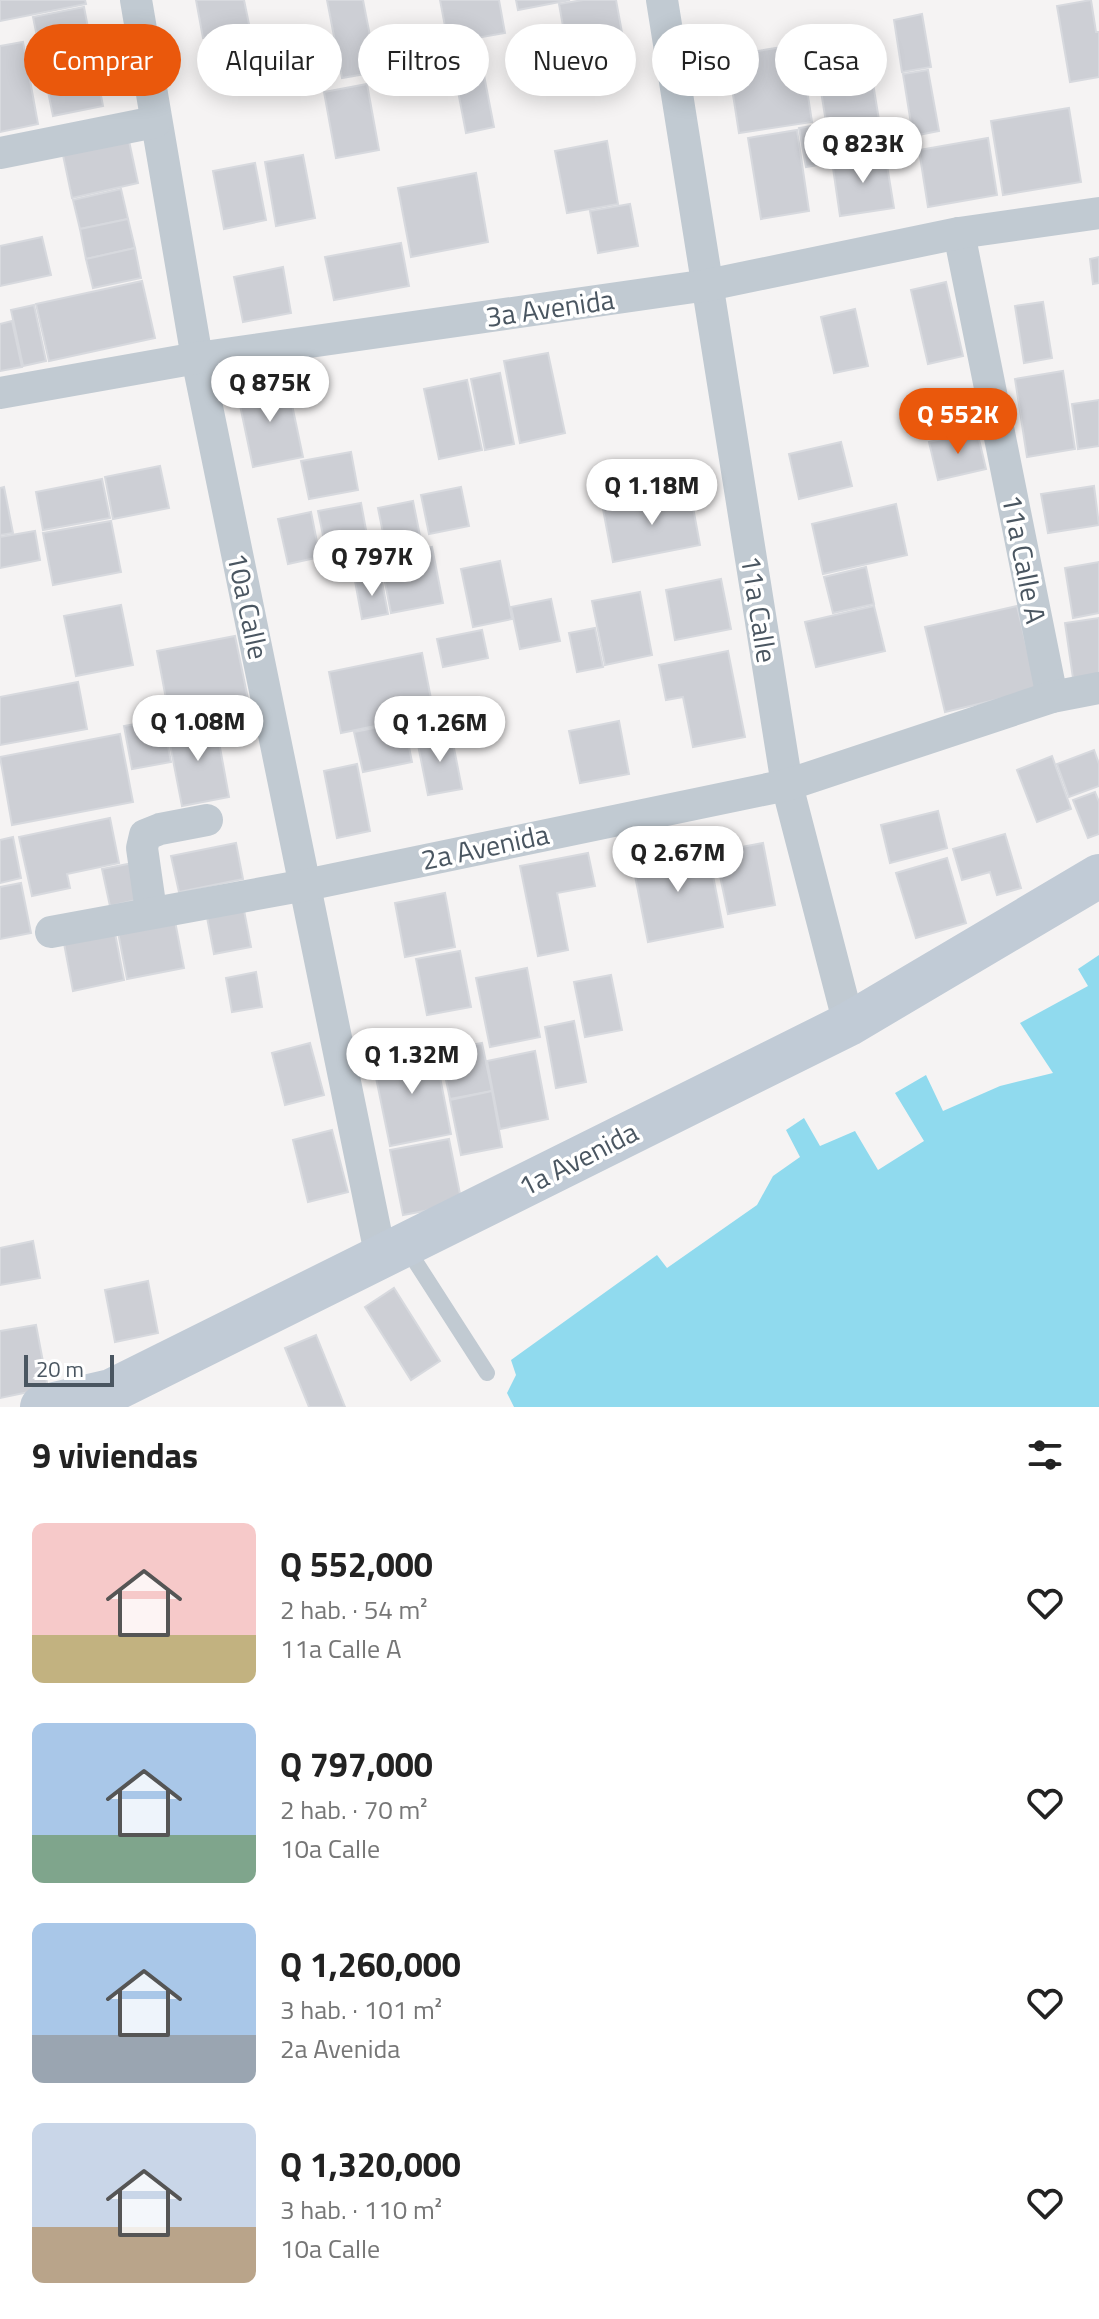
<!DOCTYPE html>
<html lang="es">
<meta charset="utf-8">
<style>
body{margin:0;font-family:"Titillium Web",sans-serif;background:#f6f6f6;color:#222;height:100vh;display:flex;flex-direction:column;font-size:30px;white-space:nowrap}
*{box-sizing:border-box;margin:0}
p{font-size:26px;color:#767676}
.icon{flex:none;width:44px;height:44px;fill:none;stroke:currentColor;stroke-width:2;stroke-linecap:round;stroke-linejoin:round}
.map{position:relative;height:1407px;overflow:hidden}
.details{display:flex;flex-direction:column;background:#fff;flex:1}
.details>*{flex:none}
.guide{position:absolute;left:24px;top:24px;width:1052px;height:72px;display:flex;gap:16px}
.scale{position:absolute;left:24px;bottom:20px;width:90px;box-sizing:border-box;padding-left:8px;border:4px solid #4a5661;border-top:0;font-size:22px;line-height:28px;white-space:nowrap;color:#4a5661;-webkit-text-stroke:6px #fff;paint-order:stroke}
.price{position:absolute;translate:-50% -68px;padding:0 18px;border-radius:28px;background:#fff;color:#222;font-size:26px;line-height:52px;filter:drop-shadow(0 2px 4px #0008)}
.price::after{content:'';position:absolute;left:50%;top:48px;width:24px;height:18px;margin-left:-12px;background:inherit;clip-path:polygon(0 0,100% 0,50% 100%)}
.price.active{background:#ea580c;color:#fff}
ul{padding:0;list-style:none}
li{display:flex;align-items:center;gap:24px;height:200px;padding:0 32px}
li span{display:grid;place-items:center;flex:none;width:224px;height:160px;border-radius:12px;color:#555}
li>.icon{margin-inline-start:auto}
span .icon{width:96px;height:96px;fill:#fffc;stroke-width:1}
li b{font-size:34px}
h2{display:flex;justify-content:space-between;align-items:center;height:96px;padding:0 32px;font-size:34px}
.tag{padding:0 28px;border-radius:36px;background:#fff;box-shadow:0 4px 20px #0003;font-size:28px;line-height:72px}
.tag.active{background:#ea580c;color:#fff}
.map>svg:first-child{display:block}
.water{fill:#90daee}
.building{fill:#cdcfd5;stroke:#d7d9de;stroke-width:2}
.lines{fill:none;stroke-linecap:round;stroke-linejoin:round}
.lane{stroke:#c1cad2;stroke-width:16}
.street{stroke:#c1cad2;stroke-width:32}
.secondary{stroke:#c1cbd6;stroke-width:44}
.labels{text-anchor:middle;stroke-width:7;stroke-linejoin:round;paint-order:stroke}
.street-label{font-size:28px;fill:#4a5661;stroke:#fff}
</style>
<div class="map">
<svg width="1099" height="1407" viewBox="0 0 1099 1407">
<rect width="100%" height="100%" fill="#f5f3f3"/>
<polygon class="water" points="1099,955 1099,1407 514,1407 507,1393 516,1375 511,1360 657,1255 667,1268 757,1205 773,1176 800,1157 786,1130 804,1118 820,1146 855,1131 878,1170 924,1141 895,1093 926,1075 943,1111 1000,1086 1053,1073 1020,1023 1088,986 1078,969"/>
<g class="building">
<polygon points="0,0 85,0 86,4 0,21"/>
<polygon points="196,0 244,0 250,29 203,38"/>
<polygon points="327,0 363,0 377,72 342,78"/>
<polygon points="440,0 499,0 505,33 476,38 480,57 452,63"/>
<polygon points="516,0 570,0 518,10"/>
<polygon points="583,0 616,0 630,76 574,87 559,4"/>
<polygon points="1091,0 1096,32 1099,32 1099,77 1070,82 1057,6"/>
<polygon points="84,7 103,106 53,116 33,17"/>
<polygon points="922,14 931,67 902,72 894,20"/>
<polygon points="23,42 38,124 0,132 0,46"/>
<polygon points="800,44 812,122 739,133 727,56"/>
<polygon points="482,65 494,127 466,133 454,70"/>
<polygon points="928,70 939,131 913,136 903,74"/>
<polygon points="872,77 884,151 832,159 820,85"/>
<polygon points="367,84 379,150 336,158 324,92"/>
<polygon points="1069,108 1081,182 1003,195 991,121"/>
<polygon points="824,124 830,163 806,167 799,128"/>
<polygon points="797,130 809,211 761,219 748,138"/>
<polygon points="988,138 997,195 928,207 919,150"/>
<polygon points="129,141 138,183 72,198 63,155"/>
<polygon points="607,141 618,204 567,213 555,151"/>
<polygon points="885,153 894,208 840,216 832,161"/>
<polygon points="303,155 315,218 276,226 265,162"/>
<polygon points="255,163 266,220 224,229 213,171"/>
<polygon points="476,173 488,242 411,257 398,188"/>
<polygon points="121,189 128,219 80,229 73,200"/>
<polygon points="630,204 638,246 598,253 590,211"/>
<polygon points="128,219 135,248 86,259 80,229"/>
<polygon points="42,237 51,275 0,286 0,246"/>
<polygon points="401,243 409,286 334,300 325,257"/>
<polygon points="135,248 141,278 93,288 86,259"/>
<polygon points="1099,257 1099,283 1093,284 1090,259"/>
<polygon points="283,267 291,313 243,322 234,277"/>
<polygon points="142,281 155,338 49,361 36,304"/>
<polygon points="946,282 963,356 928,364 911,290"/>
<polygon points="1043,302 1052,358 1024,363 1015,306"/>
<polygon points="34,305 46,361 23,366 11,310"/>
<polygon points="855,309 868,366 834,373 821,317"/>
<polygon points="12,321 22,367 0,371 0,324"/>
<polygon points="548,353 565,433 520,443 504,361"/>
<polygon points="1063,371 1075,449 1027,457 1015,379"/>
<polygon points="500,373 514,444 485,450 471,379"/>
<polygon points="467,380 482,450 439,459 424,389"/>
<polygon points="287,381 303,457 253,467 237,391"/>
<polygon points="1099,400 1099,446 1078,449 1072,404"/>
<polygon points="977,431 986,469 938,480 929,442"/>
<polygon points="841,442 852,486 799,499 789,454"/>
<polygon points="351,452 358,490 309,499 301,461"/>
<polygon points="160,466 169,508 113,519 105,477"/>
<polygon points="102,479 110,518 43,530 36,492"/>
<polygon points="1094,486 1099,525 1048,533 1041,494"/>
<polygon points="4,487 13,533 0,535 0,488"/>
<polygon points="461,487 469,526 429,534 421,495"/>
<polygon points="690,491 700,545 613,562 603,509"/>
<polygon points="413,501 420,536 385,543 378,508"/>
<polygon points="361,503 369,546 327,555 318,511"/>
<polygon points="896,504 907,555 823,574 812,524"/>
<polygon points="311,512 320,557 288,564 278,519"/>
<polygon points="111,521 121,572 53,585 43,533"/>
<polygon points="35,531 40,560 0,568 0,537"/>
<polygon points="432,547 443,603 391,613 380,557"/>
<polygon points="500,561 512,619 473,627 461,569"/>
<polygon points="1099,562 1099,613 1073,618 1065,568"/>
<polygon points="866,567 874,604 833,613 824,577"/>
<polygon points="381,576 388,614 362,619 355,581"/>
<polygon points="721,579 731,629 675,640 666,590"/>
<polygon points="640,592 652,655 605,665 592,601"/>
<polygon points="551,599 560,641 520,649 511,607"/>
<polygon points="121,605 133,665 76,676 64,616"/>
<polygon points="874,606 885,651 816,667 805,622"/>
<polygon points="1017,606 1037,690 945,712 925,627"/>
<polygon points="1099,618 1099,674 1073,678 1065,623"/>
<polygon points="595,628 603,667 577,672 569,633"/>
<polygon points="482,630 488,658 443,667 437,639"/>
<polygon points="235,636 249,704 170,720 157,651"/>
<polygon points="728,651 745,737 693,747 683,697 666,700 659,665"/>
<polygon points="422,653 434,714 341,733 329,672"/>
<polygon points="78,682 87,729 0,745 0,697"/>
<polygon points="163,719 171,762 132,769 124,726"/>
<polygon points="215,720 229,797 182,806 167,729"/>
<polygon points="619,721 629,774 580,783 569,731"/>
<polygon points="404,722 412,762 363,772 354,732"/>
<polygon points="451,733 462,789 428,795 417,740"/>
<polygon points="120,734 133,802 12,825 0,757"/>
<polygon points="1094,750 1099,764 1099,786 1069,797 1057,764"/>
<polygon points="1052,756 1071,809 1037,822 1017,770"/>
<polygon points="357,764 370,831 337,838 324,771"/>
<polygon points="1095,792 1099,802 1099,834 1088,838 1073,800"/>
<polygon points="938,811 947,848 890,863 881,825"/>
<polygon points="110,818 119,863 67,874 70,888 32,896 19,837"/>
<polygon points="1005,834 1021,888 997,895 990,872 962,880 953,849"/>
<polygon points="13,837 21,878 0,883 0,840"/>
<polygon points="236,843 243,879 179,892 171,856"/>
<polygon points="763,843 775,905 728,914 715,852"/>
<polygon points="707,845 723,927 648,942 632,860"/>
<polygon points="588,853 595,886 557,893 568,950 538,956 520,866"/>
<polygon points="947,858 966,923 916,938 896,873"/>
<polygon points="133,863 141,899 110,906 102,869"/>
<polygon points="21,883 31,933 0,939 0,887"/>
<polygon points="445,893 455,947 405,957 395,903"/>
<polygon points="243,905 251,947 214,954 206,912"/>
<polygon points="174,916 184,968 127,979 117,927"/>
<polygon points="114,928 124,980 73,991 63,938"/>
<polygon points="460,951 471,1007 427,1015 416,959"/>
<polygon points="527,968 540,1037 490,1047 476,978"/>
<polygon points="256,972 262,1007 232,1012 226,978"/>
<polygon points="611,975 622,1030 585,1037 574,982"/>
<polygon points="574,1021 586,1082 556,1088 545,1027"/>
<polygon points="310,1043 324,1095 285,1105 272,1053"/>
<polygon points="482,1043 492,1091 450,1099 440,1051"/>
<polygon points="434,1046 451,1134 390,1146 372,1058"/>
<polygon points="535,1051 548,1119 500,1129 487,1061"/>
<polygon points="492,1091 502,1147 461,1155 450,1100"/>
<polygon points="332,1130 348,1192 308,1202 293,1140"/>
<polygon points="449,1139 462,1204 403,1215 390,1150"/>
<polygon points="33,1241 40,1278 0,1285 0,1248"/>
<polygon points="148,1281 158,1333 115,1342 105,1290"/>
<polygon points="394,1288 440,1361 411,1380 365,1307"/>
<polygon points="36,1325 48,1388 0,1398 0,1331"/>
<polygon points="316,1335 345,1407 309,1407 285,1348"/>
</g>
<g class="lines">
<polyline class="lane" points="406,1247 487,1373"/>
<g class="street">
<polyline points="136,0 197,358 381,1258"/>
<polyline points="662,0 787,785 849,1024"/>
<polyline points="0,153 155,122"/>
<polyline points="959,233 1052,697"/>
<polyline points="0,393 197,358 708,285 959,233 1099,213"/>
<polyline points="151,911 142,848 145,835 160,829 207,820"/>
<polyline points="51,932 306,885 787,785 1052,697 1099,688"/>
</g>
<polyline class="secondary" points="42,1407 111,1391 849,1024 1099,876"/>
</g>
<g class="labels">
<g class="street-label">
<text transform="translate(550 308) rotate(-8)" y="10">3a Avenida</text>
<text transform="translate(1024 559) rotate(79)" y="10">11a Calle A</text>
<text transform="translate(248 606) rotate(78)" y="10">10a Calle</text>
<text transform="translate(759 609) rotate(81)" y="10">11a Calle</text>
<text transform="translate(485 847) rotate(-12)" y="10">2a Avenida</text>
<text transform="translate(578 1159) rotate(-27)" y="10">1a Avenida</text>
</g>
</g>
</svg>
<div class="scale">20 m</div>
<b class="price" style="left:863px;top:185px">Q 823K</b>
<b class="price" style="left:270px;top:424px">Q 875K</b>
<b class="price active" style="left:958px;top:456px">Q 552K</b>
<b class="price" style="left:652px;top:527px">Q 1.18M</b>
<b class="price" style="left:372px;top:598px">Q 797K</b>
<b class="price" style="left:198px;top:763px">Q 1.08M</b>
<b class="price" style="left:440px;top:764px">Q 1.26M</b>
<b class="price" style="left:678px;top:894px">Q 2.67M</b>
<b class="price" style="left:412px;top:1096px">Q 1.32M</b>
<div class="guide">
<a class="tag active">Comprar</a>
<a class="tag">Alquilar</a>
<a class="tag">Filtros</a>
<a class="tag">Nuevo</a>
<a class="tag">Piso</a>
<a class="tag">Casa</a>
</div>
</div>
<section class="details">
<h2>9 viviendas<svg class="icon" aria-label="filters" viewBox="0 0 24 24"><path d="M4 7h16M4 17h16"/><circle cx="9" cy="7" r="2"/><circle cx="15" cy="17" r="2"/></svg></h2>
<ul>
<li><span style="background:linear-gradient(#f6c9c9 70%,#c2b280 0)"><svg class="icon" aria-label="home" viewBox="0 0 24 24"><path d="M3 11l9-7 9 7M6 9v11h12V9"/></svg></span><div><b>Q 552,000</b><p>2 hab. · 54 m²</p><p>11a Calle A</p></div><svg class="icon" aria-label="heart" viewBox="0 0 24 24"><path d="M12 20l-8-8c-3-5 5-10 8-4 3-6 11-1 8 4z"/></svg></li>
<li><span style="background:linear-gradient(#a9c7e8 70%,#7fa58c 0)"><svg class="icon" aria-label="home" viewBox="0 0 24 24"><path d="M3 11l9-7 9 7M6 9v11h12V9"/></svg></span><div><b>Q 797,000</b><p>2 hab. · 70 m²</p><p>10a Calle</p></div><svg class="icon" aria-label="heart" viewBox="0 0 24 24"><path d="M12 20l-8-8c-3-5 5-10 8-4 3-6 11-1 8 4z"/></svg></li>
<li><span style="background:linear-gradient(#a9c7e8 70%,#9aa5b1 0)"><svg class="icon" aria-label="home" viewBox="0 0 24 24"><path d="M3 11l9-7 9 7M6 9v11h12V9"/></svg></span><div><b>Q 1,260,000</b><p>3 hab. · 101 m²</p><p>2a Avenida</p></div><svg class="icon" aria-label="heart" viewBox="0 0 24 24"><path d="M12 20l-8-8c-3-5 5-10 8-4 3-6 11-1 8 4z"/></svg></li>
<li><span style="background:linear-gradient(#c9d6e8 65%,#b9a48a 0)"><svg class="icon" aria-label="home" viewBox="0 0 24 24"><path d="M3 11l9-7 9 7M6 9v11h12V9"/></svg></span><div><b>Q 1,320,000</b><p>3 hab. · 110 m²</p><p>10a Calle</p></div><svg class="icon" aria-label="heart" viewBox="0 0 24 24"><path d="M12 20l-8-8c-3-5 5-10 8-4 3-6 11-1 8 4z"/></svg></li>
</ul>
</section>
